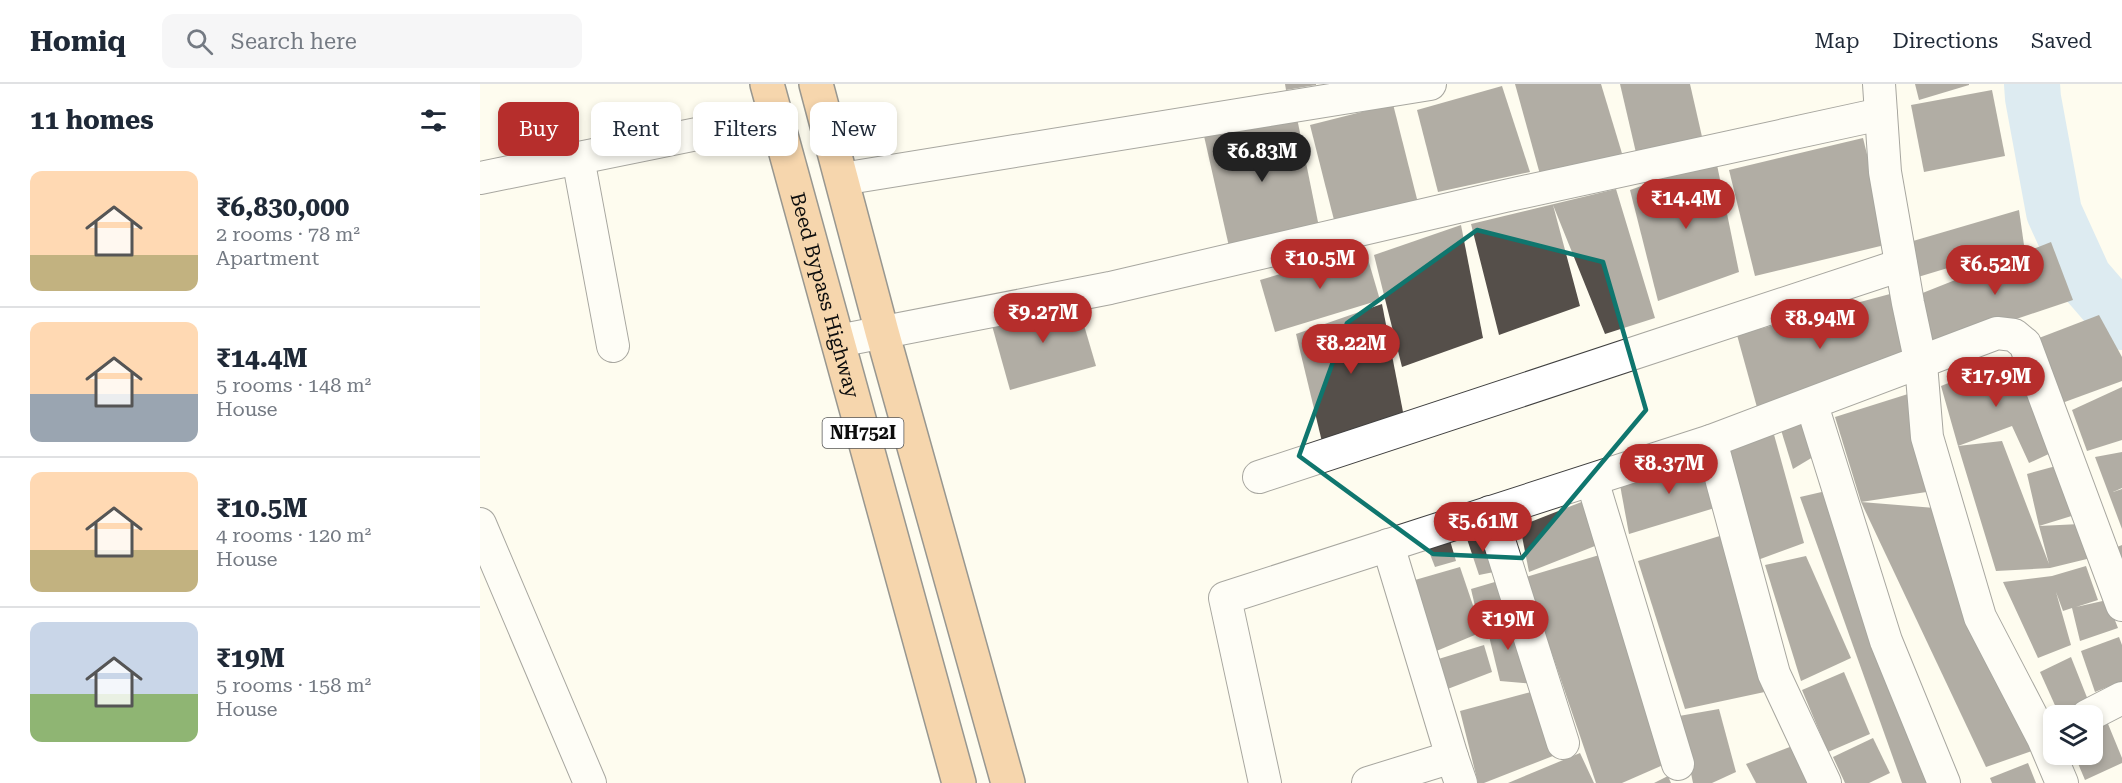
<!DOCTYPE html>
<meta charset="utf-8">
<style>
body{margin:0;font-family:"Roboto Serif",serif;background:#f6f6f7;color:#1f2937;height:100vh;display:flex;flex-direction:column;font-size:22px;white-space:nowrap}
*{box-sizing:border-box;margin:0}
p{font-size:20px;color:#747a83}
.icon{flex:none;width:33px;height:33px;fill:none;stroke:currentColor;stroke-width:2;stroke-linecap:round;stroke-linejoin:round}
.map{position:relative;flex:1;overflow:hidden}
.side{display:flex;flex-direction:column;background:#fff;width:480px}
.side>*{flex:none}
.hud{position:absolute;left:18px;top:18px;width:570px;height:54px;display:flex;gap:12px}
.fabs{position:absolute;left:1563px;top:621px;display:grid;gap:12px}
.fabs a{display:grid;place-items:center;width:60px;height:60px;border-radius:12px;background:#fff;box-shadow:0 3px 9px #0003;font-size:30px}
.price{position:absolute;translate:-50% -51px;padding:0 14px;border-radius:21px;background:#b62e2c;color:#fff;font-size:20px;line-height:39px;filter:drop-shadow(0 2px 3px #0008)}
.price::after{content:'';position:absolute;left:50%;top:36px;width:18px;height:14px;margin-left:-9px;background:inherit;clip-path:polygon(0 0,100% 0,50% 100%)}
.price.active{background:#222;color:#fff}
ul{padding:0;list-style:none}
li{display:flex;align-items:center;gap:18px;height:150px;padding:0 30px}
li+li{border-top:2px solid #e0e1e3}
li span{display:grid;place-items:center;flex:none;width:168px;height:120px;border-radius:12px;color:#555}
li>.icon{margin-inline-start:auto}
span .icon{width:72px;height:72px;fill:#fffc;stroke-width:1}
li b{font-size:26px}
h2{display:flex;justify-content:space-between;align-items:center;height:72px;padding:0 30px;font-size:26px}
.chip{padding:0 21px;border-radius:12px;background:#fff;box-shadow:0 3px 9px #0003;font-size:21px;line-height:54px}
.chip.active{background:#b62e2c;color:#fff}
header{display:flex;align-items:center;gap:36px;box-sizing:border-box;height:84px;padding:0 30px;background:#fff;border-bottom:2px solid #e0e1e3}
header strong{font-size:28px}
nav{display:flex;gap:33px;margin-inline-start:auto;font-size:21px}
.search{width:420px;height:54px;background:#f6f6f7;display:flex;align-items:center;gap:15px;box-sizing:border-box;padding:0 21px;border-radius:12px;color:#747a83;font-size:22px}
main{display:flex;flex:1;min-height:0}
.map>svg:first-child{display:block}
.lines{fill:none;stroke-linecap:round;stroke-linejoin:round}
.river{stroke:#b6d8f3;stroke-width:56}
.building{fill:#554f4a}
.minor-casing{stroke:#404040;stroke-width:34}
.highway-casing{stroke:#1e1e1e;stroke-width:36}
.minor{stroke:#fff;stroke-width:32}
.highway{stroke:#eda85e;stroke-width:33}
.marked{fill:none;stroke:#0f766e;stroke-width:4.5;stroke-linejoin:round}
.labels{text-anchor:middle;stroke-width:6;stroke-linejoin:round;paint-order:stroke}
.shield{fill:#fff;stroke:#565656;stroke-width:1.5}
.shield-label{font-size:18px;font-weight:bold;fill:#0d0d0d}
.street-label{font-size:20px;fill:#0d0d0d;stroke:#fff}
</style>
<header>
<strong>Homiq</strong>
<div class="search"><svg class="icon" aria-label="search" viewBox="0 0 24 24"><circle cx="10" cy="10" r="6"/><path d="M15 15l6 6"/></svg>Search here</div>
<nav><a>Map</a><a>Directions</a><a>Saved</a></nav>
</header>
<main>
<section class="side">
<h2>11 homes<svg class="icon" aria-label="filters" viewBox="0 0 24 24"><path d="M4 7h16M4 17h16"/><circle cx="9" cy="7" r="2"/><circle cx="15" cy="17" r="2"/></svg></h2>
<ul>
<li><span style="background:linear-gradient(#ffd9b3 70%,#c2b280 0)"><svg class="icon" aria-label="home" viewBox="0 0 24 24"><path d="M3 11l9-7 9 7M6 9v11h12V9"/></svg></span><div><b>₹6,830,000</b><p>2 rooms · 78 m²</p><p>Apartment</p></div></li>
<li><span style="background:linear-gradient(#ffd9b3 60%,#9aa5b1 0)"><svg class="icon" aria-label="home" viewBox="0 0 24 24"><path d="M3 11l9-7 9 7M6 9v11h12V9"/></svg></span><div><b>₹14.4M</b><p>5 rooms · 148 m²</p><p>House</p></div></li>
<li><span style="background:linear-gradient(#ffd9b3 65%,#c2b280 0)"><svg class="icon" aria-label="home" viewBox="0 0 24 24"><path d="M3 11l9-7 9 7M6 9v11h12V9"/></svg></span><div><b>₹10.5M</b><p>4 rooms · 120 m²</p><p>House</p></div></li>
<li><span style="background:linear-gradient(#c9d6e8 60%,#8fb573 0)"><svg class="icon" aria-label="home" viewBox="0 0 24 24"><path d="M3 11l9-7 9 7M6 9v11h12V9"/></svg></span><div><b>₹19M</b><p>5 rooms · 158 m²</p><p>House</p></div></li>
</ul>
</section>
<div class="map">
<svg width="1642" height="699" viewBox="0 0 1642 699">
<rect width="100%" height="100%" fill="#fefcef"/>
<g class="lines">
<polyline class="river" points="1552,0 1553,14 1574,128 1604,194 1642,238"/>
</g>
<g class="building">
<polygon points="805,0 836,0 836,1 806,6"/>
<polygon points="1035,0 1121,0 1144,76 1061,94"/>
<polygon points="1140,0 1210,0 1223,57 1157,73"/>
<polygon points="1435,0 1489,0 1489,1 1439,16"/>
<polygon points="1022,2 1050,88 958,108 937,26"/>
<polygon points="1512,6 1525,72 1444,88 1431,21"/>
<polygon points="913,20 938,119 855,140 830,41"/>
<polygon points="817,34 839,143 750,167 724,52"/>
<polygon points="1383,54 1409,160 1275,192 1249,86"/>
<polygon points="1236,76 1259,188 1178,217 1150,106"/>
<polygon points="1136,105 1175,234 1125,250 1073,121 1100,222 1019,251 991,140"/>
<polygon points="1539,126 1544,161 1438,193 1433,157"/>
<polygon points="981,141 1003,254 922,283 894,171"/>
<polygon points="1571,158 1593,216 1450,264 1440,210"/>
<polygon points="885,165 900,216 795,248 780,196"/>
<polygon points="1410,210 1424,274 1278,327 1257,251"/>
<polygon points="596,214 616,282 530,306 511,238"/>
<polygon points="902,220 924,333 843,362 816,250"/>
<polygon points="1619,231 1642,273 1642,297 1582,319 1559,254"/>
<polygon points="1536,272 1573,368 1549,379 1532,342 1478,362 1461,302"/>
<polygon points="1642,303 1642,356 1607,367 1592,326"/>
<polygon points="1428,310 1453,407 1381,418 1355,333"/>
<polygon points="1325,336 1338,370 1313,385 1301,346"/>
<polygon points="1293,347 1324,459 1275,477 1246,365"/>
<polygon points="1522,357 1569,480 1559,442 1547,390 1576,382 1598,430 1559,442 1600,440 1611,474 1570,484 1516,487 1478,362"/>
<polygon points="1642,368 1642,404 1633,408 1642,405 1642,445 1615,373"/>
<polygon points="1226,371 1238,423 1149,450 1140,401"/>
<polygon points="1346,407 1457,699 1422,699 1320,413"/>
<polygon points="1104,417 1120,460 1049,488 1040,442"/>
<polygon points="1381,418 1455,424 1555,666 1506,683"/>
<polygon points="1007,444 1019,487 999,491 987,455"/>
<polygon points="1243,451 1294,606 1205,625 1158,477"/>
<polygon points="969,453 976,477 955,483 946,460"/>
<polygon points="1642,461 1642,491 1632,465"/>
<polygon points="1126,469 1190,678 1142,699 1116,699 1046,493"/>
<polygon points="1326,472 1371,574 1321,597 1285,481"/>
<polygon points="1606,482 1618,516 1596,523 1627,516 1638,544 1600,557 1592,524 1583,527 1576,508 1591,561 1558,574 1523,498 1572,492"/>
<polygon points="980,483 1002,548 954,568 928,498"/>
<polygon points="1025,495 1031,517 997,531 991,505"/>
<polygon points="1031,531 1054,600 1020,597 1005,536"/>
<polygon points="1639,553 1642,561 1642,597 1615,608 1601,567"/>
<polygon points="1004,561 1012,588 965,606 952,577"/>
<polygon points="1591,573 1608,616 1578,628 1560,588"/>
<polygon points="1364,588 1390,650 1348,668 1322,606"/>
<polygon points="1051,608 1078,670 1004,699 998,699 980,627"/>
<polygon points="1239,625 1256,688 1232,699 1213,699 1199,632"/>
<polygon points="1626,635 1642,674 1642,679 1605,696 1594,670 1612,670 1612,641"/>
<polygon points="1393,654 1410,689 1389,699 1365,699 1353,673"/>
<polygon points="1315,661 1334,699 1276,699 1266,680"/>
<polygon points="1100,669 1114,699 1028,699"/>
<polygon points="1548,679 1556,699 1512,699 1510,694"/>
<polygon points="1188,692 1191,699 1174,699"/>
</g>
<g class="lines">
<defs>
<g id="minor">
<polyline points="1399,0 1405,88 1428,219 1441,280 1447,353 1500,533 1563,654 1582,699"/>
<polyline points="98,74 133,262"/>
<polyline points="0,94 296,34"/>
<polyline points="362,95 950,0"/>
<polyline points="358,257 630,204 1025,112 1401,30"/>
<polyline points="1332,321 1406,557 1464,699"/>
<polyline points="779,393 1421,181"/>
<polyline points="1112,396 1198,680"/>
<polyline points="1010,428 1083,659"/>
<polyline points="0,440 110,699"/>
<polyline points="1607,632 1642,614"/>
<polyline points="972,673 981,699"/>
<polyline points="785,699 745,514 1231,357"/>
<polyline points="888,699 972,673 908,461"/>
<polyline points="1345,699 1294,590 1231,357 1517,249 1534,251 1545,260 1642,521"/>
</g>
<g id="highway">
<path id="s1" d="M287 0 479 699"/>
<polyline points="336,0 402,248 528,699"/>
</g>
</defs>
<use href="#minor" class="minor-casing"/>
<use href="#highway" class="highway-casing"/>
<use href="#minor" class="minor"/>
<use href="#highway" class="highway"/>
</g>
<path d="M0 0H1642V699H0ZM997 146 1123 178 1166 326 1042 474 953 470 819 372 867 239Z" fill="#fefcef" fill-opacity=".55" fill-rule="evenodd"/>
<path class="marked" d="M997 146 1123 178 1166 326 1042 474 953 470 819 372 867 239Z"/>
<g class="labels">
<rect class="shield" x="342.5" y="334" width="81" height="30" rx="4.5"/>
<g class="shield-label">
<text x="383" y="355">NH752I</text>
</g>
<g class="street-label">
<text dy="7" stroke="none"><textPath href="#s1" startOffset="219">Beed Bypass Highway</textPath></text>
</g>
</g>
</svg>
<div class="fabs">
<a><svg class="icon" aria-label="layers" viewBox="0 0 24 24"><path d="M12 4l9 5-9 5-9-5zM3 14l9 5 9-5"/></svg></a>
</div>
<b class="price active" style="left:782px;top:99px">₹6.83M</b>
<b class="price" style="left:1206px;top:146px">₹14.4M</b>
<b class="price" style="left:840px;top:206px">₹10.5M</b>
<b class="price" style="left:1515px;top:212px">₹6.52M</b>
<b class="price" style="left:563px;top:260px">₹9.27M</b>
<b class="price" style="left:1340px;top:266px">₹8.94M</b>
<b class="price" style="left:871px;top:291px">₹8.22M</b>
<b class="price" style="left:1516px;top:324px">₹17.9M</b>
<b class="price" style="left:1189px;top:411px">₹8.37M</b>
<b class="price" style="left:1003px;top:469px">₹5.61M</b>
<b class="price" style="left:1028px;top:567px">₹19M</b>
<div class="hud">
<a class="chip active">Buy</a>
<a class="chip">Rent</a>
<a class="chip">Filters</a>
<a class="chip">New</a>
</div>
</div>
</main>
